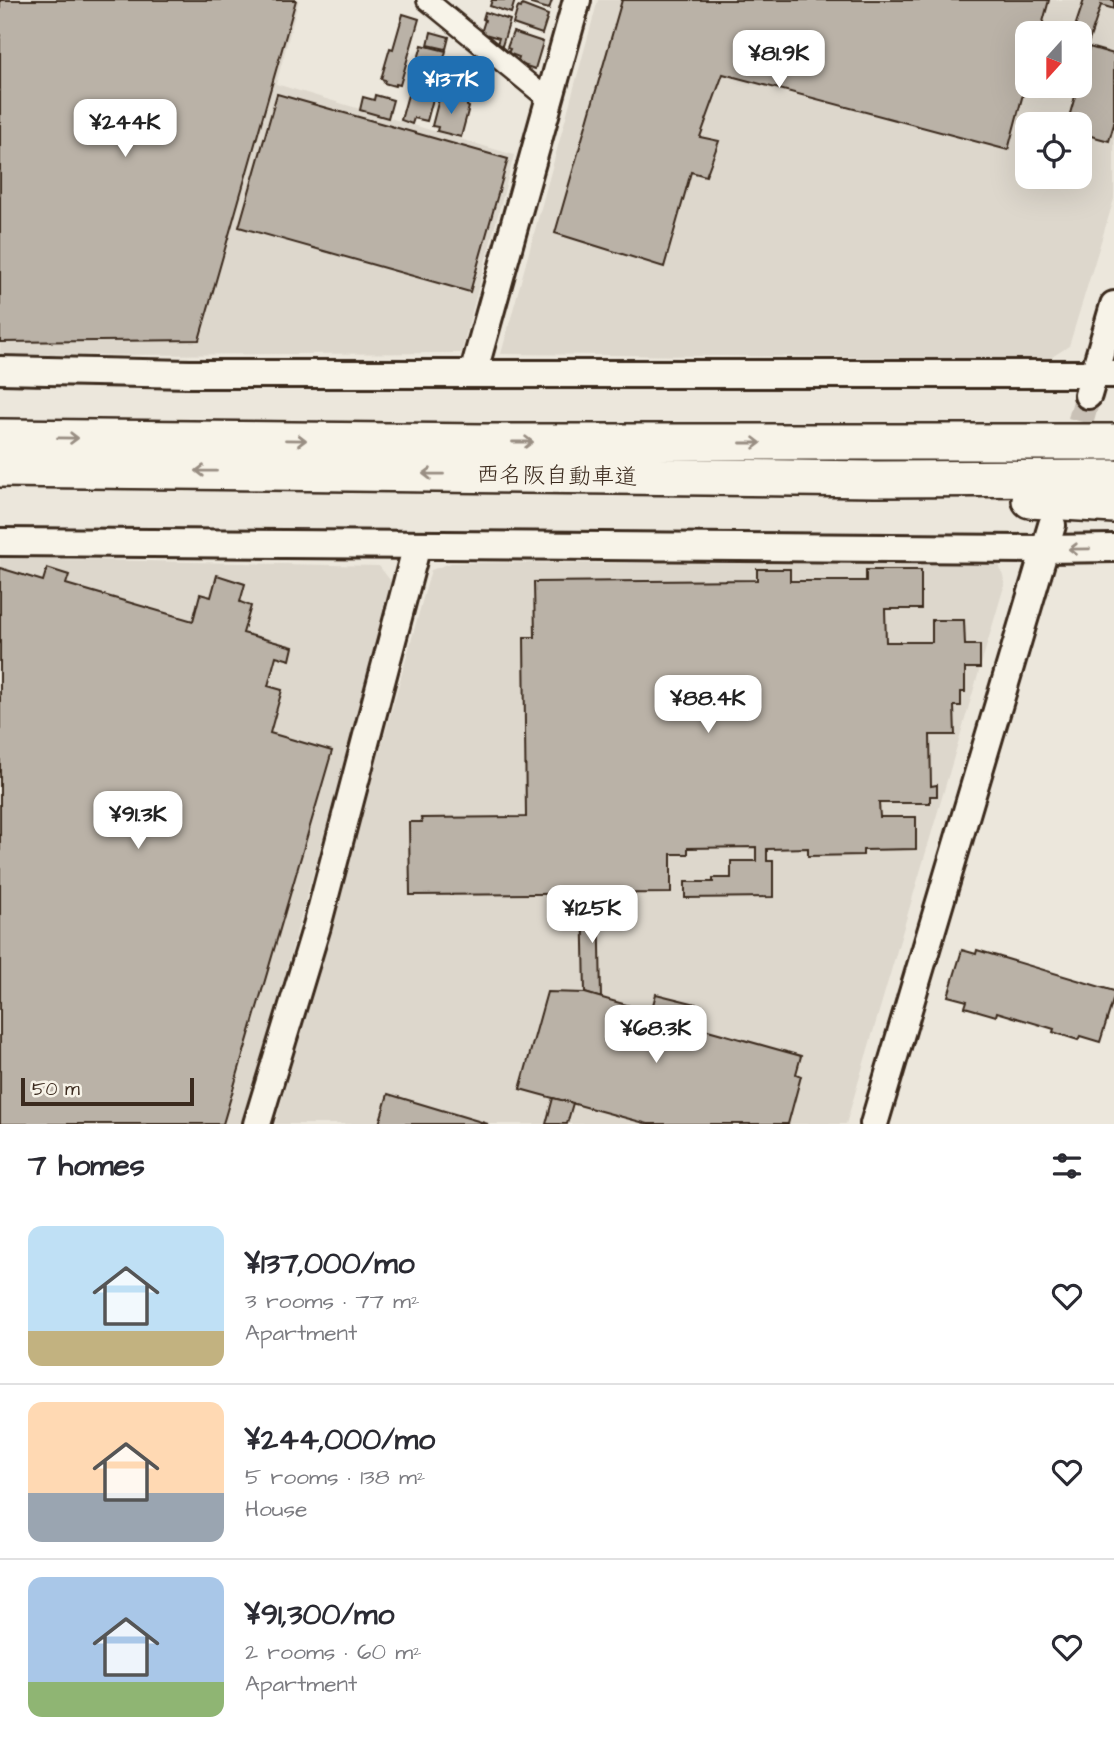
<!DOCTYPE html>
<meta charset="utf-8">
<style>
body{margin:0;font-family:"Architects Daughter","Klee One",sans-serif;background:#f2f2f3;color:#2b2b33;height:100vh;display:flex;flex-direction:column;font-size:26px;white-space:nowrap}
*{box-sizing:border-box;margin:0}
p{font-size:23px;color:#7c7c81}
.icon{flex:none;width:38px;height:38px;fill:none;stroke:currentColor;stroke-width:2;stroke-linecap:round;stroke-linejoin:round}
.map{position:relative;height:1124px;overflow:hidden}
.panel{display:flex;flex-direction:column;background:#fff;flex:1}
.panel>*{flex:none}
.needle{width:46px;rotate:201deg}
.controls{position:absolute;left:1015px;top:21px;display:grid;gap:14px}
.controls a{display:grid;place-items:center;width:77px;height:77px;border-radius:14px;background:#fff;box-shadow:0 7px 28px #0002;font-size:35px}
.scale{position:absolute;left:21px;bottom:18px;width:173px;box-sizing:border-box;padding-left:7px;border:4px solid #3b2a1e;border-top:0;font-size:19px;line-height:24px;white-space:nowrap;color:#3b2a1e;-webkit-text-stroke:5px #f7f3e8;paint-order:stroke}
.price{position:absolute;translate:-50% -60px;padding:0 16px;border-radius:14px;background:#fff;color:#222;font-size:23px;line-height:46px;filter:drop-shadow(0 2px 4px #0008)}
.price::after{content:'';position:absolute;left:50%;top:42px;width:21px;height:16px;margin-left:-10px;background:inherit;clip-path:polygon(0 0,100% 0,50% 100%)}
.price.current{background:#1f6fb2;color:#fff}
ul{padding:0;list-style:none}
li{display:flex;align-items:center;gap:21px;height:175px;padding:0 28px}
li+li{border-top:2px solid #e1e1e2}
li span{display:grid;place-items:center;flex:none;width:196px;height:140px;border-radius:14px;color:#555}
li>.icon{margin-inline-start:auto}
span .icon{width:84px;height:84px;fill:#fffc;stroke-width:1}
li b{font-size:30px}
h2{display:flex;justify-content:space-between;align-items:center;height:84px;padding:0 28px;font-size:30px}
.map>svg:first-child{display:block}
.built{fill:#ddd7cc;fill-rule:evenodd}
.building{fill:#bab2a7;stroke:#3b2a1e;stroke-width:2}
.lines{fill:none;stroke-linecap:round;stroke-linejoin:round}
.secondary-tunnel{stroke:#c9c1b6;stroke-width:26;stroke-dasharray:26 13;stroke-linecap:butt}
.street-casing{stroke:#3b2a1e;stroke-width:24}
.secondary-casing{stroke:#3b2a1e;stroke-width:32}
.highway-casing{stroke:#3b2a1e;stroke-width:40}
.street{stroke:#f7f3e8;stroke-width:19}
.secondary{stroke:#f7f3e8;stroke-width:26}
.highway{stroke:#f7f3e8;stroke-width:35}
.oneway{stroke:#998e83}
.labels{text-anchor:middle;stroke-width:6;stroke-linejoin:round;paint-order:stroke}
.street-label{font-size:23px;fill:#3b2a1e;stroke:#f7f3e8}
</style>
<div class="map">
<svg width="1114" height="1124" viewBox="0 0 1114 1124">
<rect width="100%" height="100%" fill="#ece7dc"/>
<filter id="ink" filterUnits="userSpaceOnUse"><feTurbulence type="fractalNoise" baseFrequency=".0143" numOctaves="2"/><feDisplacementMap in="SourceGraphic" scale="14" xChannelSelector="R" yChannelSelector="G"/><feConvolveMatrix kernelMatrix="1 2 1 2 8 2 1 2 1" color-interpolation-filters="sRGB"/></filter>
<g filter="url(#ink)">
<g class="built">
<polygon points="0,0 299,0 276,84 514,155 461,353 115,355 0,354"/>
<path d="M598 0H1114V199L1069 346 1049 359 501 354ZM1027 33H1080V86H1027ZM1027 124H1080V177H1027Z"/>
<polygon points="0,558 379,566 394,585 243,1124 0,1124"/>
<polygon points="451,563 999,564 1005,583 846,1124 275,1124 431,570"/>
</g>
<g class="building">
<polygon points="0,0 296,0 199,340 0,342"/>
<polygon points="492,0 515,0 511,13 490,6"/>
<polygon points="525,0 552,0 549,9 531,4 531,2"/>
<polygon points="622,0 1049,0 1040,33 1027,33 1027,79 1008,150 723,74 700,137 719,141 706,176 691,172 664,267 555,233"/>
<polygon points="1084,0 1114,0 1114,9 1101,5 1080,68 1080,33 1073,33"/>
<polygon points="522,5 548,15 542,34 513,24 518,7 521,8"/>
<polygon points="485,12 510,20 502,46 497,44 499,38 481,33 485,20 483,19"/>
<polygon points="403,14 419,19 400,85 396,84 395,86 384,83 385,80 381,79 390,48 393,49"/>
<polygon points="431,32 449,37 446,49 428,45"/>
<polygon points="513,32 543,42 535,69 517,63 519,57 508,53 510,49 507,48"/>
<polygon points="422,45 446,51 427,121 414,118 412,124 401,120"/>
<polygon points="1089,47 1114,54 1114,124 1109,141 1080,133 1080,124 1067,124 1078,86 1080,86"/>
<polygon points="277,94 508,159 470,292 239,227"/>
<polygon points="375,95 393,100 388,118 360,110 363,97 374,100"/>
<polygon points="440,95 467,102 467,106 469,107 461,137 437,131 438,127 432,126"/>
<polygon points="0,568 43,581 47,568 69,575 66,584 193,621 200,594 211,597 217,575 245,584 240,602 251,606 243,633 293,647 290,660 276,656 268,686 282,690 270,733 332,751 223,1124 0,1124"/>
<polygon points="757,569 790,569 790,581 866,581 866,570 921,570 921,609 885,609 886,642 932,642 932,620 964,620 965,645 980,645 980,668 965,668 965,692 961,692 961,706 954,706 955,735 930,735 931,786 937,785 937,796 930,796 930,803 879,803 880,817 916,817 916,849 863,850 863,855 808,856 808,848 767,849 767,861 773,861 773,897 685,898 685,882 713,882 713,878 731,878 731,861 756,861 756,847 688,848 688,854 671,854 671,893 410,895 409,822 422,822 421,818 526,817 524,637 535,637 534,582 757,580"/>
<polygon points="583,894 599,894 601,998 585,993"/>
<polygon points="962,950 976,954 977,950 1114,991 1114,997 1100,1042 1080,1036 1078,1040 1053,1032 1054,1029 997,1012 996,1016 965,1007 967,1001 948,996"/>
<polygon points="547,992 585,993 651,1012 656,994 696,1004 690,1025 801,1056 796,1074 801,1076 788,1124 648,1124 520,1089"/>
<polygon points="388,1094 488,1124 379,1124"/>
<polygon points="553,1098 573,1103 567,1124 546,1124"/>
</g>
<g class="lines">
<polyline class="secondary-tunnel" points="1070,459 1088,395"/>
<defs>
<polyline id="street" points="427,0 549,100"/>
<g id="secondary">
<polyline points="0,370 190,374 1114,374"/>
<polyline points="473,374 577,0"/>
<polyline points="1088,395 1114,305"/>
<polyline points="0,542 1044,549 1114,548"/>
<polyline points="257,1124 317,926 417,545"/>
<polyline points="874,1124 1052,525"/>
</g>
<g id="highway">
<polyline points="0,437 485,442 1114,442"/>
<polyline points="0,469 875,479 1114,478"/>
<polyline points="1030,500 1114,505"/>
</g>
</defs>
<use href="#street" class="street-casing"/>
<use href="#secondary" class="secondary-casing"/>
<use href="#highway" class="highway-casing"/>
<use href="#street" class="street"/>
<use href="#secondary" class="secondary"/>
<use href="#highway" class="highway"/>
</g>
<defs><path id="oneway-shaft" d="M-6 0H5M1.5-3L5.5 0L1.5 3" fill="none" stroke-width="1.6" stroke-linecap="round" stroke-linejoin="round" transform="scale(1.75)"/></defs>
<g class="oneway">
<use href="#oneway-shaft" transform="translate(68 438) rotate(1)"/>
<use href="#oneway-shaft" transform="translate(296 440) rotate(1)"/>
<use href="#oneway-shaft" transform="translate(523 442)"/>
<use href="#oneway-shaft" transform="translate(751 443)"/>
<use href="#oneway-shaft" transform="translate(206 471) rotate(-179)"/>
<use href="#oneway-shaft" transform="translate(433 474) rotate(-179)"/>
<use href="#oneway-shaft" transform="translate(1079 549) rotate(179)"/>
</g>
</g>
<g class="labels">
<g class="street-label">
<text transform="translate(557 475) rotate(1)" y="8">西名阪自動車道</text>
</g>
</g>
</svg>
<div class="controls">
<a><svg class="needle" viewBox="-14 -14 28 28"><path d="M0-13l5 13h-10z" fill="#e53935"/><path d="M0 13l5-13h-10z" fill="#7c7c81"/></svg></a>
<a><svg class="icon" aria-label="locate" viewBox="0 0 24 24"><circle cx="12" cy="12" r="6"/><path d="M12 2v4M12 18v4M2 12h4M18 12h4"/></svg></a>
</div>
<div class="scale">50 m</div>
<b class="price" style="left:779px;top:90px">¥81.9K</b>
<b class="price current" style="left:451px;top:116px">¥137K</b>
<b class="price" style="left:125px;top:159px">¥244K</b>
<b class="price" style="left:708px;top:735px">¥88.4K</b>
<b class="price" style="left:138px;top:851px">¥91.3K</b>
<b class="price" style="left:592px;top:945px">¥125K</b>
<b class="price" style="left:656px;top:1065px">¥68.3K</b>
</div>
<section class="panel">
<h2>7 homes<svg class="icon" aria-label="filters" viewBox="0 0 24 24"><path d="M4 7h16M4 17h16"/><circle cx="9" cy="7" r="2"/><circle cx="15" cy="17" r="2"/></svg></h2>
<ul>
<li><span style="background:linear-gradient(#bfe0f5 75%,#c2b280 0)"><svg class="icon" aria-label="home" viewBox="0 0 24 24"><path d="M3 11l9-7 9 7M6 9v11h12V9"/></svg></span><div><b>¥137,000/mo</b><p>3 rooms · 77 m²</p><p>Apartment</p></div><svg class="icon" aria-label="heart" viewBox="0 0 24 24"><path d="M12 20l-8-8c-3-5 5-10 8-4 3-6 11-1 8 4z"/></svg></li>
<li><span style="background:linear-gradient(#ffd9b3 65%,#9aa5b1 0)"><svg class="icon" aria-label="home" viewBox="0 0 24 24"><path d="M3 11l9-7 9 7M6 9v11h12V9"/></svg></span><div><b>¥244,000/mo</b><p>5 rooms · 138 m²</p><p>House</p></div><svg class="icon" aria-label="heart" viewBox="0 0 24 24"><path d="M12 20l-8-8c-3-5 5-10 8-4 3-6 11-1 8 4z"/></svg></li>
<li><span style="background:linear-gradient(#a9c7e8 75%,#8fb573 0)"><svg class="icon" aria-label="home" viewBox="0 0 24 24"><path d="M3 11l9-7 9 7M6 9v11h12V9"/></svg></span><div><b>¥91,300/mo</b><p>2 rooms · 60 m²</p><p>Apartment</p></div><svg class="icon" aria-label="heart" viewBox="0 0 24 24"><path d="M12 20l-8-8c-3-5 5-10 8-4 3-6 11-1 8 4z"/></svg></li>
</ul>
</section>
